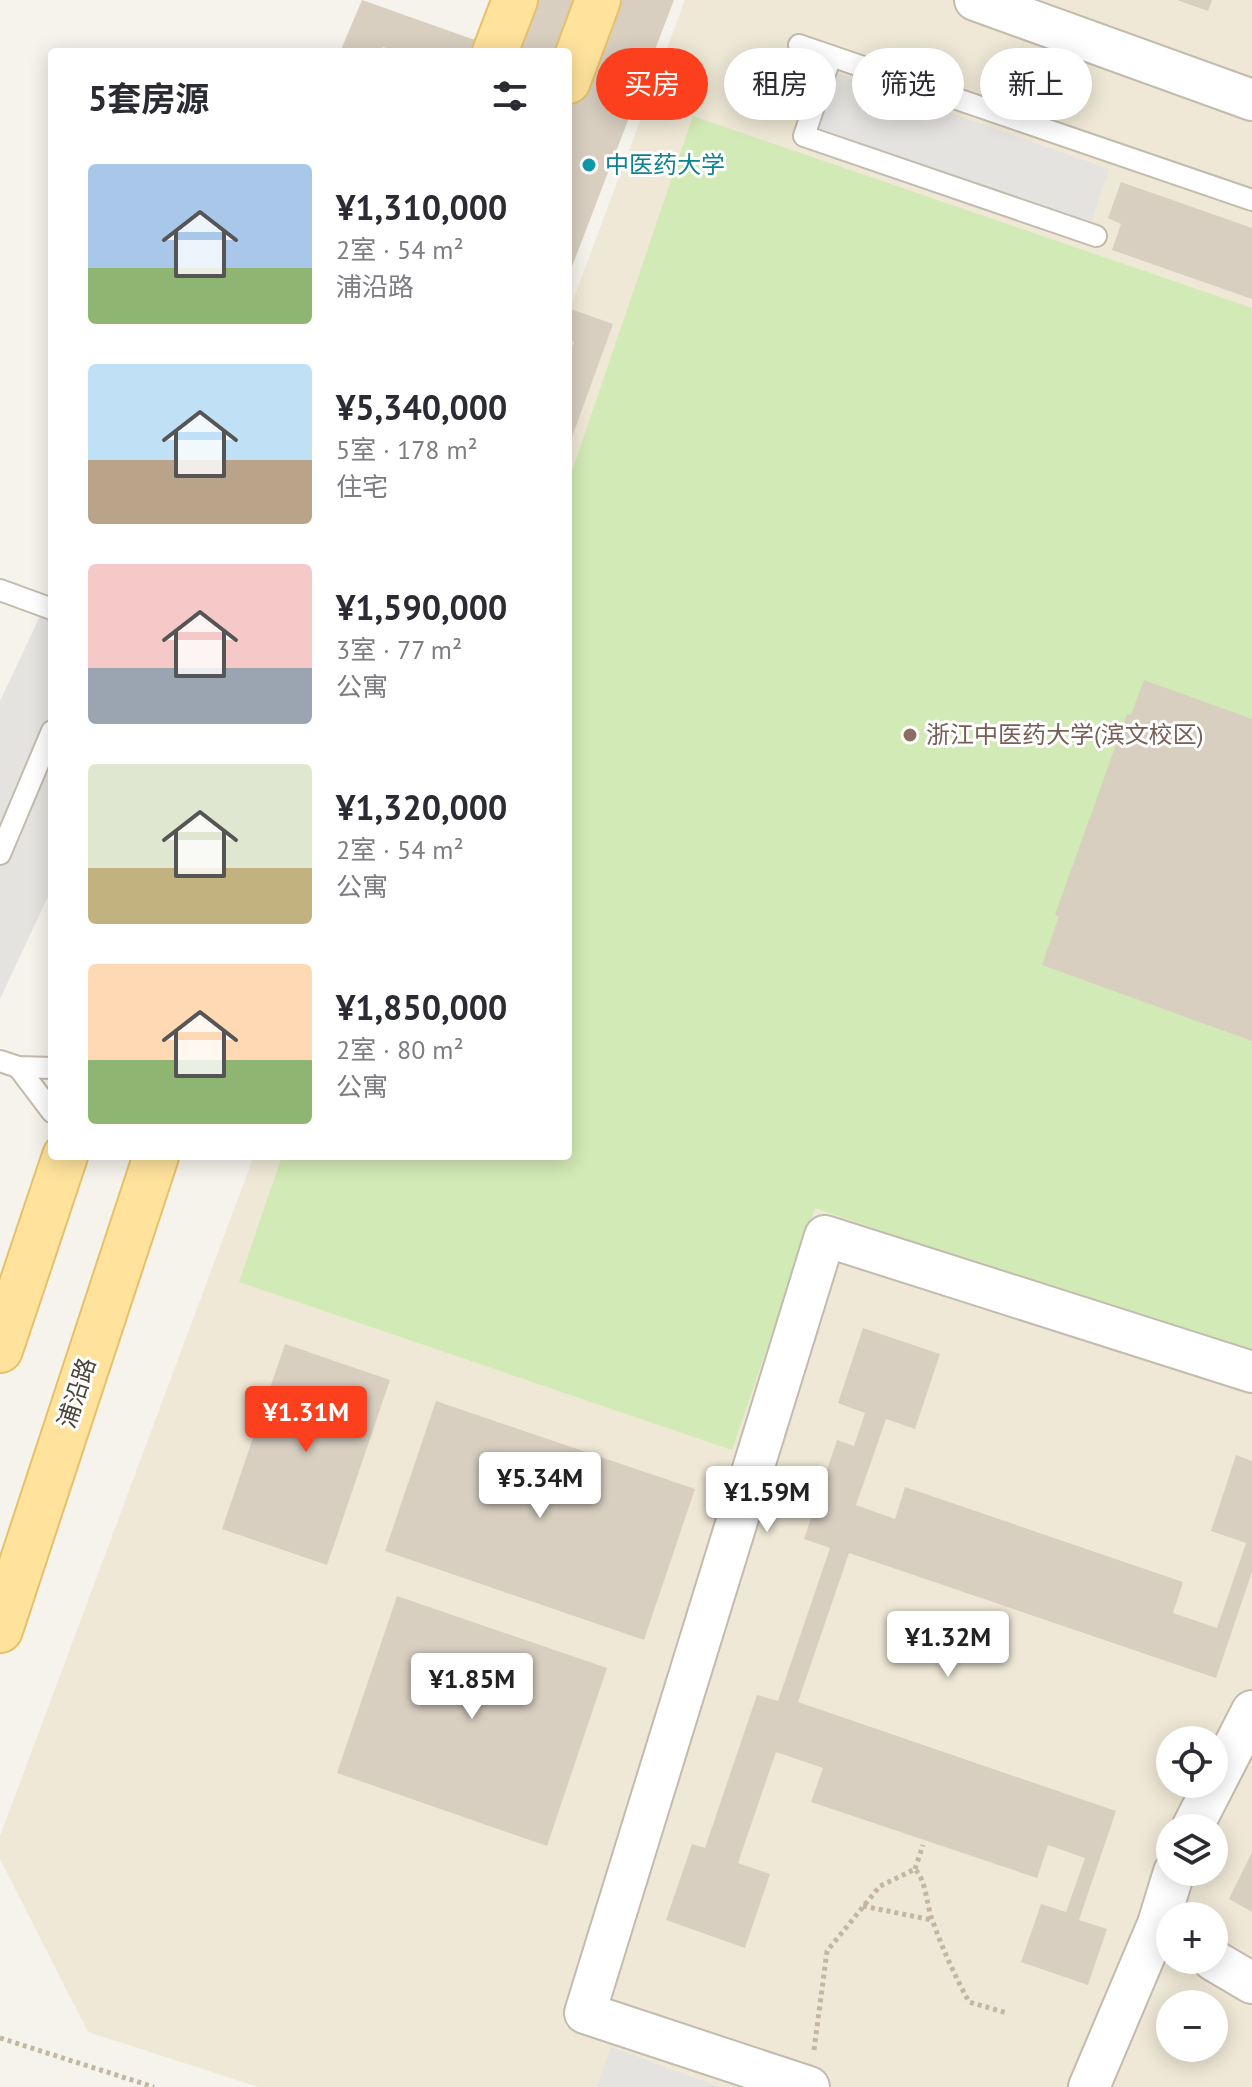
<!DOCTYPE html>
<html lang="zh">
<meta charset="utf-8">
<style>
body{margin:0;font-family:"PT Sans","Noto Sans SC",sans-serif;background:#f7f7f7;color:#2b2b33;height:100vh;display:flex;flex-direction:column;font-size:30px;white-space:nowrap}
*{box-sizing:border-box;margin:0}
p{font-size:26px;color:#7c7c81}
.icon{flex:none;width:44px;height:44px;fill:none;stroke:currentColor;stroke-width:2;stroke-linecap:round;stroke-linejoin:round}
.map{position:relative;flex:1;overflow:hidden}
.side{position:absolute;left:48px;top:48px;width:524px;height:1112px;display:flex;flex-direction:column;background:#fff;border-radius:8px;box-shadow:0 4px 20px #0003}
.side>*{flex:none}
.guide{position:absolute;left:596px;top:48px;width:536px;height:72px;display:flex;gap:16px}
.controls{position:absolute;left:1156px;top:1726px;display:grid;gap:16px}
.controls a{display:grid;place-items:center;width:72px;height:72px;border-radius:50%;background:#fff;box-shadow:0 4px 20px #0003;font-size:40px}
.price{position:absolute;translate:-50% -68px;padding:0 18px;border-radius:8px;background:#fff;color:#222;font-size:26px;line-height:52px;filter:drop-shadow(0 2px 4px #0008)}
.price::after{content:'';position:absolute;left:50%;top:48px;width:24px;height:18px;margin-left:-12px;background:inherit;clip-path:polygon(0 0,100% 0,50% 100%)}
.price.active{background:#fc3f1d;color:#fff}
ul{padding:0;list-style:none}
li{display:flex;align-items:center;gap:24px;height:200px;padding:0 40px}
li span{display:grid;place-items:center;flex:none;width:224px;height:160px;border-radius:8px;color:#555}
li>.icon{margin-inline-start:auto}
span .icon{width:96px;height:96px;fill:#fffc;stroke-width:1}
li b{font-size:34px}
h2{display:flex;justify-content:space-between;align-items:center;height:96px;padding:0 40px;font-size:34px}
.tag{padding:0 28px;border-radius:36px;background:#fff;box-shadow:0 4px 20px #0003;font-size:28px;line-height:72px}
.tag.active{background:#fc3f1d;color:#fff}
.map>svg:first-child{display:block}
.education{fill:#efe8d6;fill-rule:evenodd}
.green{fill:#d2eab5}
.parking{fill:#e5e3e0}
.building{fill:#d8cfc1}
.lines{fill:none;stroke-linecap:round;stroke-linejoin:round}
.service-casing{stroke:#c2bbae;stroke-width:24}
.minor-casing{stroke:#c2bbae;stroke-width:44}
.primary-casing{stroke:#e6c16a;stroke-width:48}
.path{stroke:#c4b79f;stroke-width:5;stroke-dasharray:4 4;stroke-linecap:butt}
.service{stroke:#fff;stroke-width:20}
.minor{stroke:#fff;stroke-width:40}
.primary{stroke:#ffe39c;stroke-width:44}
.culture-dot{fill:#0f9aa8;stroke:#fff;stroke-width:3}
.education-dot{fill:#8d6e63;stroke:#fff;stroke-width:3}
.labels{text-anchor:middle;stroke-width:6;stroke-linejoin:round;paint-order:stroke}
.culture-label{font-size:24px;fill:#0d838f;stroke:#fff;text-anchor:start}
.education-label{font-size:24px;fill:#785e54;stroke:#fff;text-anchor:start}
.street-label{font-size:24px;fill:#4b4439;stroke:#fff}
</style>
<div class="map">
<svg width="1252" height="2087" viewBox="0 0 1252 2087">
<rect width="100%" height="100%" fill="#f6f3ec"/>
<path class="education" d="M685 0H1252V2087H258L88 2032 0 1859V1836L254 1156H568V314ZM1170 1740H1214V1784H1170ZM1170 1828H1214V1872H1170ZM1170 1916H1214V1960H1170ZM1170 2004H1214V2048H1170Z"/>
<polygon class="green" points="693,116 1252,308 1252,1357 815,1208 732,1450 239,1282 282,1156 568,1156 568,483"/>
<g class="parking">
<polygon points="837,73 1109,169 1090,225 818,128"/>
<polygon points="42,612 52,616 52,888 0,999 0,701"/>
<polygon points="611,2047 720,2087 597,2087"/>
</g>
<g class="building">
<polygon points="362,0 506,51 526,0 674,0 568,277 568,52 397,52 383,47 380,52 340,52"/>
<polygon points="1177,0 1212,0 1208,11"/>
<polygon points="1121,182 1252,228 1252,299 1112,250 1121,224 1108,218"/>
<polygon points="568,308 613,324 568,448 568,358 574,342 568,340"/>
<polygon points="1144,680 1252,719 1252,1041 1042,965 1059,916 1055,915 1127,714 1131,715"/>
<polygon points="863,1328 940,1354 915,1429 886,1419 856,1505 895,1519 905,1487 1183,1582 1173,1613 1217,1628 1246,1543 1211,1531 1236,1455 1252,1461 1252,1572 1216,1678 849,1553 798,1702 1116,1811 1079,1920 1107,1929 1088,1985 1021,1962 1041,1904 1066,1912 1085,1858 1048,1845 1037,1878 811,1802 823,1768 776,1752 738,1863 770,1874 745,1948 666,1920 692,1844 705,1848 757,1695 778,1701 830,1548 804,1539 837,1440 854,1446 865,1413 838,1403"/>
<polygon points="285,1344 390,1380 327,1565 222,1529"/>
<polygon points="436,1401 695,1489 644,1640 385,1551"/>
<polygon points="397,1596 607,1668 547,1846 337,1773"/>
<polygon points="1252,1852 1252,1912 1229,1899"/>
</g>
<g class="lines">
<defs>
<g id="service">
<polyline points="799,45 1252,200"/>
<polyline points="831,56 804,136 1096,236"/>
<polyline points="0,590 52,609"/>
<polyline points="0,854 52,731"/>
<polyline points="0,1061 18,1067 52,1068"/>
<polyline points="18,1067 52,1112"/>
</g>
<g id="minor">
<polyline points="975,0 1252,100"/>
<polyline points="1192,1828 1252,1711"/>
<polyline points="1213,1960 1252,1983"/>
<polyline points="809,2087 585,2013 825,1236 1252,1372"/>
<polyline points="1089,2087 1158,1924 1174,1872"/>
</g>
<g id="primary">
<polyline points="495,52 515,0"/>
<polyline points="568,81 598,0"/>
<polyline points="0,1350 65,1156"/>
<polyline points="0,1630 156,1156"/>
</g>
</defs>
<use href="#service" class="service-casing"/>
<use href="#minor" class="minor-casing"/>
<use href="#primary" class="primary-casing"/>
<g class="path">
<polyline points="915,1869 923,1845"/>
<polyline points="863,1906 932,1920"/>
<polyline points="0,2038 154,2087"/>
<path d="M814 2050 827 1951 880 1886 915 1869C927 1882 926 1905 933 1922 943 1950 955 1976 969 2002L1007 2013"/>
</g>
<use href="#service" class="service"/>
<use href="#minor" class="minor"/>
<use href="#primary" class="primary"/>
</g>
<circle class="culture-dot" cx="589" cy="165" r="8"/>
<circle class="education-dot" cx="910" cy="735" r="8"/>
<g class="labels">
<g class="culture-label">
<text x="605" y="173">中医药大学</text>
</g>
<g class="education-label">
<text x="926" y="743">浙江中医药大学(滨文校区)</text>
</g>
<g class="street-label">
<text transform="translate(77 1393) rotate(-72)" y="8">浦沿路</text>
</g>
</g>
</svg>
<div class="controls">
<a><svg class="icon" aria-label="locate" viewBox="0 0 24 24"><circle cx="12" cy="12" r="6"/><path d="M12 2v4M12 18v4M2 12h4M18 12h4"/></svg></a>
<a><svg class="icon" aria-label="layers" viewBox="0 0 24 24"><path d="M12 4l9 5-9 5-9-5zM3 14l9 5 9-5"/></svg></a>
<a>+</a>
<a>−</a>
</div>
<b class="price active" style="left:306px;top:1454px">¥1.31M</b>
<b class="price" style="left:540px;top:1520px">¥5.34M</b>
<b class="price" style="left:767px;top:1534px">¥1.59M</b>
<b class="price" style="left:948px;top:1679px">¥1.32M</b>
<b class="price" style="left:472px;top:1721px">¥1.85M</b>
<div class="guide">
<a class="tag active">买房</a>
<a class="tag">租房</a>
<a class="tag">筛选</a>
<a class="tag">新上</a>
</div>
<section class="side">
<h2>5套房源<svg class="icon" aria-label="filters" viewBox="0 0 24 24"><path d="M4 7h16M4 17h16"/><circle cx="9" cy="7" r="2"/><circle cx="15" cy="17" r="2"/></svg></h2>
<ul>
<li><span style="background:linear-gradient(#a9c7e8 65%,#8fb573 0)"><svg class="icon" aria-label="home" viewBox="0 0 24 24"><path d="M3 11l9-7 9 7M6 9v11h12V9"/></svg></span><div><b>¥1,310,000</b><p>2室 · 54 m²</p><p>浦沿路</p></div></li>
<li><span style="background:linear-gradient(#bfe0f5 60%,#b9a48a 0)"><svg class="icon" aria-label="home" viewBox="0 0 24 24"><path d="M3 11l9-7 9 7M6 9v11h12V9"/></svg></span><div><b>¥5,340,000</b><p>5室 · 178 m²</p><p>住宅</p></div></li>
<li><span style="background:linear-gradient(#f6c9c9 65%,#9aa5b1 0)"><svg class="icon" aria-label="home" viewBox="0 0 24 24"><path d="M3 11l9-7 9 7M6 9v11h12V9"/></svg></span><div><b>¥1,590,000</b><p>3室 · 77 m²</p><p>公寓</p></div></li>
<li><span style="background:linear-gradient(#dfe7d0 65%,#c2b280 0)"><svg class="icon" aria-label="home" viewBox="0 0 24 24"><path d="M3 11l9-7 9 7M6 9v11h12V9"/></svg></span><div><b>¥1,320,000</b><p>2室 · 54 m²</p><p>公寓</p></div></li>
<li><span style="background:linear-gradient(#ffd9b3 60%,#8fb573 0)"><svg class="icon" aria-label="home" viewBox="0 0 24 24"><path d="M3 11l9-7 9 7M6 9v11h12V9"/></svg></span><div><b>¥1,850,000</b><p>2室 · 80 m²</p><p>公寓</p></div></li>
</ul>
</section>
</div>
